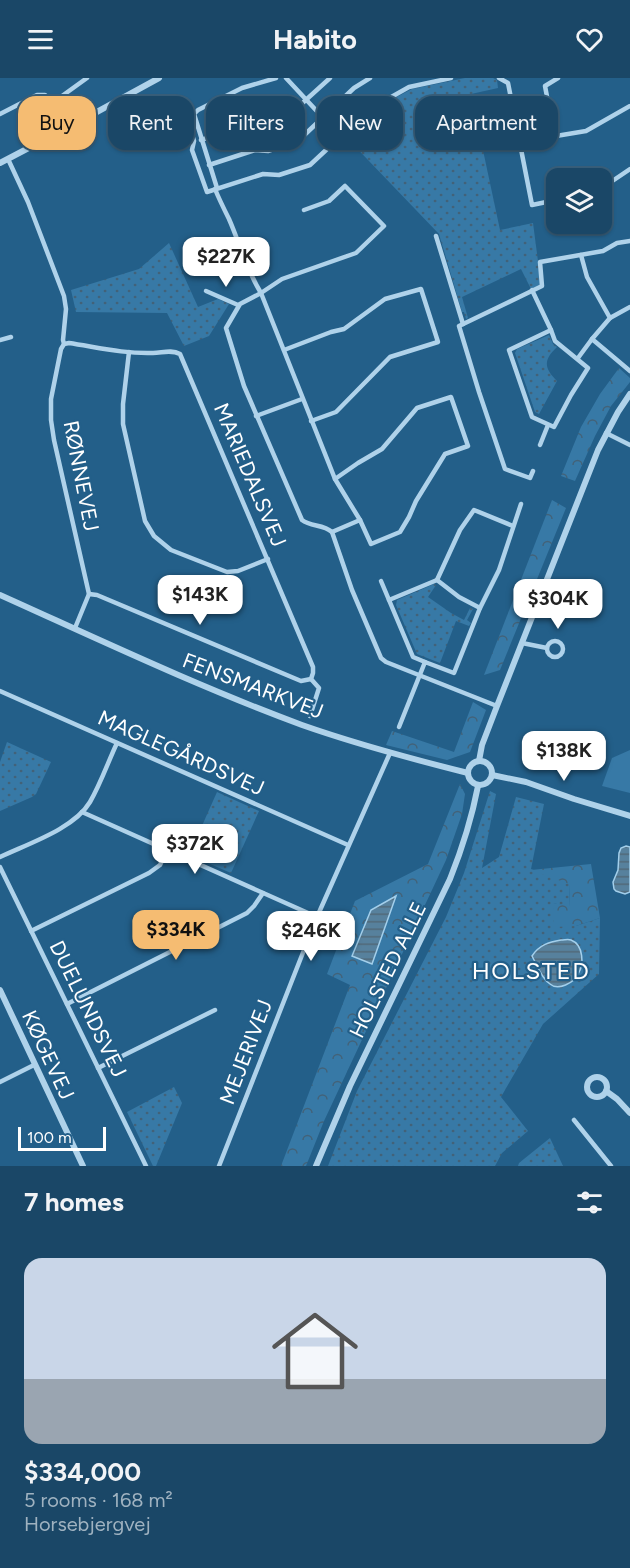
<!DOCTYPE html>
<meta charset="utf-8">
<style>
body{margin:0;font-family:Figtree,sans-serif;background:#234e6d;color:#f1f3f6;height:100vh;display:flex;flex-direction:column;font-size:22px;white-space:nowrap}
*{box-sizing:border-box;margin:0}
p{font-size:20px;color:#9fb2c0}
.icon{flex:none;width:33px;height:33px;fill:none;stroke:currentColor;stroke-width:2;stroke-linecap:round;stroke-linejoin:round}
.map{position:relative;height:1088px;overflow:hidden}
.side{display:flex;flex-direction:column;background:#1a4767;flex:1}
.side>*{flex:none}
.banner{position:absolute;left:18px;top:18px;width:594px;height:54px;display:flex;gap:12px}
.controls{position:absolute;left:546px;top:90px;display:grid;gap:12px}
.controls a{display:grid;place-items:center;width:66px;height:66px;border-radius:12px;background:#1a4767;box-shadow:0 2px 4px #0004,0 0 0 2px #385f7b;font-size:30px}
.scale{position:absolute;left:18px;bottom:15px;width:88px;box-sizing:border-box;padding-left:6px;border:3px solid #fff;border-top:0;font-size:16px;line-height:21px;white-space:nowrap;color:#fff;-webkit-text-stroke:4px #235f89;paint-order:stroke}
.price{position:absolute;translate:-50% -51px;padding:0 14px;border-radius:12px;background:#fff;color:#222;font-size:20px;line-height:39px;filter:drop-shadow(0 2px 3px #0008)}
.price::after{content:'';position:absolute;left:50%;top:36px;width:18px;height:14px;margin-left:-9px;background:inherit;clip-path:polygon(0 0,100% 0,50% 100%)}
.price.on{background:#f5bc72;color:#111}
ul{padding:0;list-style:none}
li{display:grid;align-content:center;gap:12px;height:318px;padding:0 24px}
li span{display:grid;place-items:center;height:186px;border-radius:18px;color:#555}
li>.icon{margin-inline-start:auto}
span .icon{width:108px;height:108px;fill:#fffc;stroke-width:1}
li b{font-size:26px}
h2{display:flex;justify-content:space-between;align-items:center;height:72px;padding:0 24px;font-size:26px}
.tag{padding:0 21px;border-radius:18px;background:#1a4767;box-shadow:0 2px 4px #0004,0 0 0 2px #385f7b;font-size:21px;line-height:54px}
.tag.on{background:#f5bc72;color:#111}
header{display:flex;justify-content:space-between;align-items:center;height:78px;padding:0 24px;background:#1a4767;font-size:27px;font-weight:700}
.map>svg:first-child{display:block}
.green{fill:url(#green-dots)}
.forest{fill:url(#forest-crowns)}
.pitch{fill:#3779a6}
.water{fill:url(#water-rules);stroke:#a3cfeb;stroke-width:1.5}
.lines{fill:none;stroke-linecap:round;stroke-linejoin:round}
.minor{stroke:#afd2ea;stroke-width:4.5}
.tertiary{stroke:#afd2ea;stroke-width:6}
.labels{text-anchor:middle;stroke-width:4.5;stroke-linejoin:round;paint-order:stroke}
.street-label{font-size:21px;fill:#fff;stroke:#235f89}
.quarter-label{font-size:24px;letter-spacing:1.5px;fill:#fff;stroke:#235f89}
</style>
<header><svg class="icon" aria-label="menu" viewBox="0 0 24 24"><path d="M4 6h16M4 12h16M4 18h16"/></svg>Habito<svg class="icon" aria-label="heart" viewBox="0 0 24 24"><path d="M12 20l-8-8c-3-5 5-10 8-4 3-6 11-1 8 4z"/></svg></header>
<div class="map">
<svg width="630" height="1088" viewBox="0 0 630 1088">
<defs>
<pattern id="green-dots" width="8" height="8" patternUnits="userSpaceOnUse" patternTransform="scale(1.5)"><rect width="8" height="8" fill="#3779a6"/><path d="M2 2h.1M6 6h.1" fill="none" stroke="#426279" stroke-width="1.8" stroke-linecap="round"/></pattern>
<pattern id="forest-crowns" width="20" height="18" patternUnits="userSpaceOnUse" patternTransform="scale(1.5)"><rect width="20" height="18" fill="#3779a6"/><path d="M2 6a3 3 0 1 1 6 0M12 15a3 3 0 1 1 6 0" fill="none" stroke="#426279"/></pattern>
<pattern id="water-rules" width="6" height="5" patternUnits="userSpaceOnUse" patternTransform="scale(1.5)"><rect width="6" height="5" fill="#57819d"/><path d="M0 2.5h6" fill="none" stroke="#526979"/></pattern>
</defs>
<rect width="100%" height="100%" fill="#235f89"/>
<g class="green">
<polygon points="465,0 493,0 497,2 498,10 471,16 500,152 533,145 541,206 531,211 521,191 462,219 468,240 466,241 464,234 462,234 439,156 345,58 370,33 412,11"/>
<polygon points="169,165 198,229 218,221 229,226 209,258 184,268 167,235 76,234 71,212 139,191"/>
<path d="M549 257 553 266 557 269C543 282 544 290 557 303L539 336 535 334 515 275 517 271Z"/>
<polygon points="434,506 436,507 428,519 451,535 464,542 470,530 473,531 467,542 471,545 469,548 456,543 440,585 417,576 396,527 397,522"/>
<polygon points="7,664 51,684 36,716 32,719 0,733 0,684"/>
<polygon points="490,713 496,716 482,790 499,779 516,719 544,726 531,791 569,805 570,829 553,825 576,848 600,840 599,896 543,946 501,1019 528,1053 502,1075 495,1088 328,1088 357,1013 446,839 464,795"/>
<polygon points="217,714 259,733 231,795 189,777"/>
<polygon points="174,1009 182,1025 156,1088 153,1088 127,1034"/>
<polygon points="550,1060 563,1088 518,1088 519,1085"/>
</g>
<g class="forest">
<polygon points="619,290 630,300 630,304 611,328 595,358 575,403 561,398 581,349 600,316"/>
<polygon points="552,422 566,430 500,592 484,597"/>
<polygon points="473,624 486,632 470,674 447,682 386,667 392,653 454,674"/>
<polygon points="460,706 465,716 462,736 446,782 324,1043 306,1088 281,1088 350,907 327,896 355,823 428,786"/>
<polygon points="591,786 600,840 576,848 554,849 553,825 570,828 569,806 531,792"/>
</g>
<polygon class="pitch" points="630,672 630,715 602,708 612,680"/>
<g class="water">
<path d="M536 656 541 659V662L537 671C532 674 528 674 523 670L524 662Z"/>
<polygon points="626,768 630,769 630,814 625,816 616,813 614,811 613,804 618,792 619,775 621,770"/>
<polygon points="396,818 372,886 352,878 371,832"/>
<path d="M561 862C565 862 568 861 571 862 584 867 584 887 578 896 574 905 558 913 550 906 541 900 537 887 532 878 539 867 549 864 561 862Z"/>
</g>
<g class="lines">
<g class="minor">
<polyline points="286,0 340,58"/>
<polyline points="499,0 508,5 532,127 556,122"/>
<polyline points="558,0 545,8 554,56 556,58 586,53 630,28"/>
<polyline points="52,23 62,18 87,0"/>
<polyline points="0,36 37,17 45,17 52,23 64,51"/>
<polyline points="187,39 194,63 192,72 207,114 263,96 279,97 310,87 370,31 409,9 451,0"/>
<polyline points="254,44 262,72"/>
<polyline points="516,44 550,37"/>
<polyline points="148,52 189,38"/>
<polyline points="201,62 297,30 330,0"/>
<polyline points="8,81 28,124 64,218 66,231 63,262 64,266 61,271 51,321 51,342 54,362 89,516 75,550"/>
<polyline points="209,87 255,72 268,73 298,63 354,10 370,0"/>
<polyline points="217,110 194,36 198,32 242,10 276,0"/>
<polyline points="602,110 630,91"/>
<path d="M215 111C219 121 224 131 229 141 240 166 246 191 261 215L335 401 360 442"/>
<path d="M304 132 329 123 345 108 384 148 356 175 282 201 261 215 240 226 226 250 244 308 302 442C311 449 323 446 332 454L352 512 381 580 386 584 497 628"/>
<polyline points="436,158 463,246"/>
<polyline points="581,177 587,199 610,240"/>
<polyline points="532,212 551,252"/>
<polyline points="206,213 238,227"/>
<polygon points="551,252 555,263 588,290 571,317 554,349 532,339 509,272"/>
<polyline points="592,261 610,240 630,229"/>
<polyline points="0,262 11,259"/>
<path d="M64 266 69 265C96 269 124 276 153 275 162 275 171 271 180 276L313 589V595L311 601 319 610 310 638"/>
<polyline points="284,272 331,254 344,251 385,221 421,211 438,264 390,279 336,334 311,343"/>
<polyline points="129,274 123,326 123,346 145,443 154,458 171,472 227,494 238,493 268,481"/>
<polyline points="578,280 592,261 630,293"/>
<polyline points="256,338 302,321"/>
<polyline points="606,355 630,367"/>
<polyline points="540,367 548,347"/>
<polyline points="533,393 530,400 505,391 479,314 459,248 542,208 540,184 603,173 617,165 630,163"/>
<polyline points="332,454 360,442 371,466 400,454 409,439 416,423 445,376 468,368 451,319 417,330 382,371 358,385 335,401"/>
<polyline points="381,503 389,522"/>
<polyline points="89,516 97,517 301,603 311,601"/>
<polyline points="480,530 499,492 521,426"/>
<circle cx="555" cy="571" r="8"/>
<polyline points="522,565 547,570"/>
<polyline points="425,584 413,579 389,522 437,502 460,452 474,432 513,448"/>
<polyline points="0,613 348,767"/>
<polyline points="399,649 425,584 454,595 480,530 459,519 437,502"/>
<polyline points="82,734 317,839"/>
<path d="M0 779C27 766 74 751 90 724 101 705 108 684 117 665"/>
<polyline points="0,789 146,1088"/>
<polyline points="31,853 149,795 160,787 167,772"/>
<polyline points="67,926 247,835 254,828 263,815"/>
<polyline points="98,990 215,932"/>
<polyline points="0,1004 34,987"/>
<polyline points="574,1042 611,1088"/>
<polyline points="219,1088 317,839 390,675"/>
</g>
<g class="tertiary">
<polyline points="0,85 84,41 159,0"/>
<path d="M0 517C100 562 199 609 302 647 356 666 412 681 468 695"/>
<circle cx="480" cy="695" r="12"/>
<polyline points="479,683 482,667 497,628 598,372 618,334 630,316"/>
<polyline points="492,697 526,704 574,721 630,738"/>
<polyline points="0,912 83,1088"/>
<circle cx="597" cy="1009" r="10"/>
<polyline points="606,1013 617,1021 630,1035"/>
<path d="M316 1088 350 1008 450 801C462 771 472 739 478 708"/>
</g>
</g>
<g class="labels">
<g class="street-label">
<text transform="translate(250 397) rotate(67)" y="7">MARIEDALSVEJ</text>
<text transform="translate(81 398) rotate(79)" y="7">RØNNEVEJ</text>
<text transform="translate(253 608) rotate(21)" y="7">FENSMARKVEJ</text>
<text transform="translate(181 675) rotate(24)" y="7">MAGLEGÅRDSVEJ</text>
<text transform="translate(388 892) rotate(-64)" y="7">HOLSTED ALLE</text>
<text transform="translate(88 931) rotate(64)" y="7">DUELUNDSVEJ</text>
<text transform="translate(246 974) rotate(-69)" y="7">MEJERIVEJ</text>
<text transform="translate(48 977) rotate(65)" y="7">KØGEVEJ</text>
</g>
<g class="quarter-label">
<text x="531" y="901">HOLSTED</text>
</g>
</g>
</svg>
<div class="controls">
<a><svg class="icon" aria-label="layers" viewBox="0 0 24 24"><path d="M12 4l9 5-9 5-9-5zM3 14l9 5 9-5"/></svg></a>
</div>
<div class="scale">100 m</div>
<b class="price" style="left:226px;top:210px">$227K</b>
<b class="price" style="left:200px;top:548px">$143K</b>
<b class="price" style="left:558px;top:552px">$304K</b>
<b class="price" style="left:564px;top:704px">$138K</b>
<b class="price" style="left:195px;top:797px">$372K</b>
<b class="price on" style="left:176px;top:883px">$334K</b>
<b class="price" style="left:311px;top:884px">$246K</b>
<div class="banner">
<a class="tag on">Buy</a>
<a class="tag">Rent</a>
<a class="tag">Filters</a>
<a class="tag">New</a>
<a class="tag">Apartment</a>
</div>
</div>
<section class="side">
<h2>7 homes<svg class="icon" aria-label="filters" viewBox="0 0 24 24"><path d="M4 7h16M4 17h16"/><circle cx="9" cy="7" r="2"/><circle cx="15" cy="17" r="2"/></svg></h2>
<ul>
<li><span style="background:linear-gradient(#c9d6e8 65%,#9aa5b1 0)"><svg class="icon" aria-label="home" viewBox="0 0 24 24"><path d="M3 11l9-7 9 7M6 9v11h12V9"/></svg></span><div><b>$334,000</b><p>5 rooms · 168 m²</p><p>Horsebjergvej</p></div></li>
</ul>
</section>
